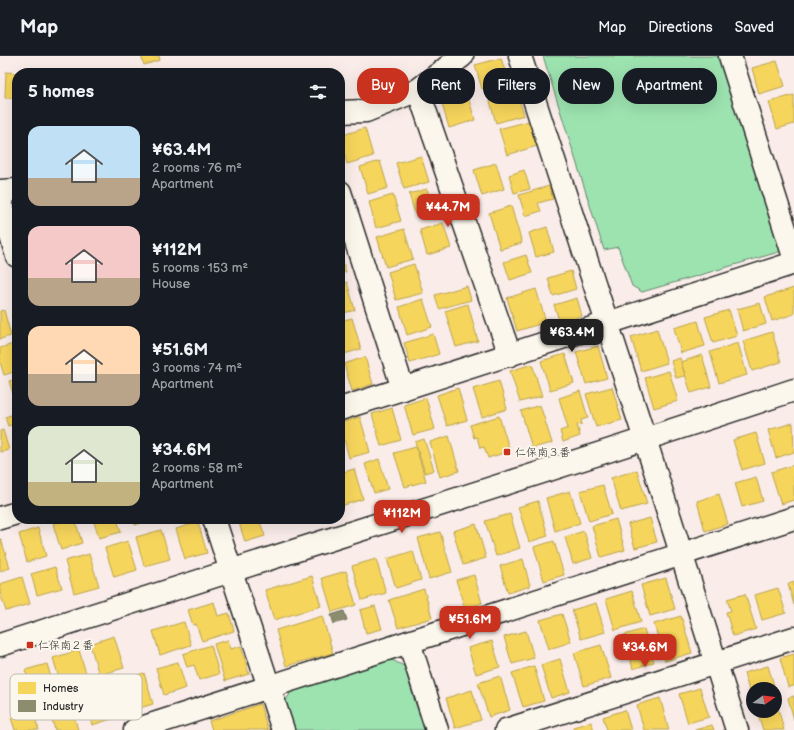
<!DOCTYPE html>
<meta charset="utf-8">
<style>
body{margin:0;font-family:"Balsamiq Sans","Klee One",sans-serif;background:#20242c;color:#f1f3f6;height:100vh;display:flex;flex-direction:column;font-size:15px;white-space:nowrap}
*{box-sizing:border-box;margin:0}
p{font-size:13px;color:#9ea1a6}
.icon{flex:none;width:22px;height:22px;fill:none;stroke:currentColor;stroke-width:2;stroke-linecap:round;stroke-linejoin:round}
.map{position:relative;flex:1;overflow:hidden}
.panel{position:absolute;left:12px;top:12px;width:333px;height:456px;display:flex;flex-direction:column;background:#171b24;border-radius:16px;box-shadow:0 4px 16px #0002}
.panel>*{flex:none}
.banner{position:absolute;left:357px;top:12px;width:377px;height:36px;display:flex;gap:8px}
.needle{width:26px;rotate:76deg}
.controls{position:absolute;left:746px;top:626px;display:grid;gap:8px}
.controls a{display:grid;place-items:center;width:36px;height:36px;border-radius:50%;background:#171b24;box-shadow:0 4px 16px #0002;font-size:20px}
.price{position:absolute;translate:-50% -34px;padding:0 9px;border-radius:8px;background:#c8321e;color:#fff;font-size:13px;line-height:26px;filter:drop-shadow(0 1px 2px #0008)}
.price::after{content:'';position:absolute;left:50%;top:24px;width:12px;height:9px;margin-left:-6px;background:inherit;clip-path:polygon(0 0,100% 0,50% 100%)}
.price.on{background:#222;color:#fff}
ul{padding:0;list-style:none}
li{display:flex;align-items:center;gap:12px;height:100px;padding:0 16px}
li span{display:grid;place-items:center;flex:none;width:112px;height:80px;border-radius:12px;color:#555}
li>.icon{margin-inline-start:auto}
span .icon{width:48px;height:48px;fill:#fffc;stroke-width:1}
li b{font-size:17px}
h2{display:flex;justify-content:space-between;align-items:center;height:48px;padding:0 16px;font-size:17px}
.tag{padding:0 14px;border-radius:16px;background:#171b24;box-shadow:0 4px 16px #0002;font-size:14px;line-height:36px}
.tag.on{background:#c8321e;color:#fff}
header{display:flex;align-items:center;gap:24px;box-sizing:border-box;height:56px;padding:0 20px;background:#171b24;border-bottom:1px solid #363941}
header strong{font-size:19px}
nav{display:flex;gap:22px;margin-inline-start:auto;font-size:14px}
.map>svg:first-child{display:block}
.green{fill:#9de3b0;stroke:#64876e}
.homes{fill:#f6d55c;stroke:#b9a24d}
.industry{fill:#8c8c6e;stroke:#6f6f5a}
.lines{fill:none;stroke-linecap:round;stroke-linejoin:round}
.minor-casing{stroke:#2b2b2b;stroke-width:25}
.minor{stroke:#fbf7ec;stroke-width:22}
.poi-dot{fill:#c8321e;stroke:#fbf7ec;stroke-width:1.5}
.labels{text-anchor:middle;stroke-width:4;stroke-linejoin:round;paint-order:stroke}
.poi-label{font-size:11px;fill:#2b2b2b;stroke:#fbf7ec;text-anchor:start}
.key{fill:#fbf7ec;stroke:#bdbab2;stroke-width:1}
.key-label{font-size:11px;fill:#2b2b2b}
</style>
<header>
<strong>Map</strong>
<nav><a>Map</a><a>Directions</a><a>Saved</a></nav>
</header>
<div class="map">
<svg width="794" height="674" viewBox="0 0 794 674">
<rect width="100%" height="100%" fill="#f9ece9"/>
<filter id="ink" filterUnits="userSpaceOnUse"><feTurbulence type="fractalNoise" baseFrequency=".025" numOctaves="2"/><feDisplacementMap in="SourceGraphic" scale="8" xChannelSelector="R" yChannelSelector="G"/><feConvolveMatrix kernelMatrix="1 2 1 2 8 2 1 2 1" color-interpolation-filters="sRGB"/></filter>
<g filter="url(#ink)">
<g class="green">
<polygon points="543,0 722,0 782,195 642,236 632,230 618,191 604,194"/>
<polygon points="390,603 404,610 424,674 292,674 284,648 292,634"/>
</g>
<g class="homes">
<polygon points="141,0 159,0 160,4 144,9"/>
<polygon points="501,2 508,25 482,33 475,9"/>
<polygon points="777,5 785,30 759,38 752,12"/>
<polygon points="6,16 18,17 17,42 5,42"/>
<polygon points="465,31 475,64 449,72 439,38"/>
<polygon points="516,34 524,59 496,67 489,42"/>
<polygon points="794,39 794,68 777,73 769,46"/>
<polygon points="529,65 537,90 507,99 499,73"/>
<polygon points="365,72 373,100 347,108 340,80"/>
<polygon points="421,100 429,126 404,133 396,107"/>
<polygon points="380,105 388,132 368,138 360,111"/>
<polygon points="496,107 504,133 482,140 474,114"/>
<polygon points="524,114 530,133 514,137 509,119"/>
<polygon points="549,130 553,143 538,147 541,155 525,160 519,139"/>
<polygon points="427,133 433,153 415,158 409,138"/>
<polygon points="393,139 401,165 376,172 369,146"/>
<polygon points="511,150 522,187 500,193 489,157"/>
<polygon points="443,167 451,192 427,199 420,174"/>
<polygon points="547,171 554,196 536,201 529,177"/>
<polygon points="404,173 413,203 386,211 377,181"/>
<polygon points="340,197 346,216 340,217"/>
<polygon points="526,199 532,217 510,224 504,206"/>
<polygon points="414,208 423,237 396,244 388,216"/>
<polygon points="571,215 576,233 553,240 548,222"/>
<polygon points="347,226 355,254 340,258 340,229"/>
<polygon points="467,230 471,244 439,253 435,239"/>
<polygon points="794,232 794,258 772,265 765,241"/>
<polygon points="536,233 546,266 517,275 507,242"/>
<polygon points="577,242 582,260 560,267 554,249"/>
<polygon points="423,243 432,271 407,279 399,251"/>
<polygon points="760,247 766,268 743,275 737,253"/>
<polygon points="468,248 478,285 456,291 445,255"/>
<polygon points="4,254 11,280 0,283 0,255"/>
<polygon points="729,254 737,280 713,287 705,261"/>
<polygon points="352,262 361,293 341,299 340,295 340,265"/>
<polygon points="698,265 705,290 681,297 674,272"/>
<polygon points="657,273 667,307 641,315 631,281"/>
<polygon points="772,276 781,306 752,315 743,285"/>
<polygon points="433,278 439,298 410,307 404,287"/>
<polygon points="17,287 17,315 4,319 0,306 0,292"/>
<polygon points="738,287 747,319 719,327 710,296"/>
<polygon points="598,290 607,322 586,328 576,296"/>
<polygon points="565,298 574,327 550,334 541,305"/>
<polygon points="702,299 711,331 691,337 681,306"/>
<polygon points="365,301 373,328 352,335 344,308"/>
<polygon points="680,302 685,320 676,322 671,305"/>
<polygon points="532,308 542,340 520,346 510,315"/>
<polygon points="669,315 678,345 654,352 645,322"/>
<polygon points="17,323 17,351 9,325"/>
<polygon points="499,325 507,353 482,361 473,333"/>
<polygon points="612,331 622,364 596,371 586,338"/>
<polygon points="458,332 467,364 447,370 437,339"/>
<polygon points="580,335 588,362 581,364 582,368 577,369 580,380 563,386 560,375 568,372 559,342"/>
<polygon points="426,342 435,373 413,379 404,349"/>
<polygon points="540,349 552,387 532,392 521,355"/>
<polygon points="392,352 401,384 381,390 372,358"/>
<polygon points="17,357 17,367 8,370 5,361"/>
<polygon points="499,360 510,395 488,402 484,391 480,392 477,381 474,382 470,369"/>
<polygon points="360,361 370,396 349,402 340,367"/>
<polygon points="793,367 794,396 776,402 768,374"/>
<polygon points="3,374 9,394 0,396 0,375"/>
<polygon points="756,377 765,407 742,414 733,384"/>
<polygon points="449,380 459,415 440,421 430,386"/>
<polygon points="424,383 434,414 425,417 415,386"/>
<polygon points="416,391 426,425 405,431 394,397"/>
<polygon points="379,403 388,433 374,437 365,408"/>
<polygon points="794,409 794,444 781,448 771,416"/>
<polygon points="354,413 363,443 341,450 340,417"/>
<polygon points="637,414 647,448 621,455 611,422"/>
<polygon points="756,421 763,445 742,451 735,427"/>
<polygon points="603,429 612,458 589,465 580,435"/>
<polygon points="570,435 580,467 555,475 546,442"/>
<polygon points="719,438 728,468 705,475 697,445"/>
<polygon points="538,445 548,480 529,486 518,451"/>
<polygon points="510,458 520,492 496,500 485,465"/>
<polygon points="650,462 657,486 635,492 628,468"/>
<polygon points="68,463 75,463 82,487 61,494 53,468"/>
<polygon points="93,463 117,463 121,476 99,482"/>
<polygon points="133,463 154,463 135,469"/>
<polygon points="238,463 259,463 265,480 245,486"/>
<polygon points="616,463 625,494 601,501 592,470"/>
<polygon points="198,466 207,497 185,503 176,473"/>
<polygon points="476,468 486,502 463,509 453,475"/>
<polygon points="38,472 46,500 27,506 19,478"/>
<polygon points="161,474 170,503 144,510 136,481"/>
<polygon points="584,475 592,502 573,508 565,481"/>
<polygon points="440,476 452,516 429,523 418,482"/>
<polygon points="0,483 1,483 10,512 0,515"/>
<polygon points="128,485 137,514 114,521 105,492"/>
<polygon points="554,485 564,519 544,525 534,491"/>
<polygon points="413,495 421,524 396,532 387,503"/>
<polygon points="89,498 99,530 74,537 65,505"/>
<polygon points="376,503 386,537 362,544 352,510"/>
<polygon points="523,503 530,530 508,537 500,510"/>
<polygon points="55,511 62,532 37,539 31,518"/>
<polygon points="346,515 356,549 332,556 322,522"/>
<polygon points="474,519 482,547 465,553 456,524"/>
<polygon points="312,520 321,550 274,564 265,534"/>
<polygon points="22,521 30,548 6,555 0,537 0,528"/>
<polygon points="666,522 675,553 650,560 641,529"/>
<polygon points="794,526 794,549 788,528"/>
<polygon points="778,532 786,557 762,564 755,539"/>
<polygon points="424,533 432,562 398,572 389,544"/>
<polygon points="632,535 641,566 615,574 606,543"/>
<polygon points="745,538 756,573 733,580 726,556 731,555 727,543"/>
<polygon points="214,546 218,560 229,557 234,575 202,585 196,568 193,569 188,554"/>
<polygon points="596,547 605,576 581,583 572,554"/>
<polygon points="375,550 382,573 366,577 360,554"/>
<polygon points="562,558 571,586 549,593 540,564"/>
<polygon points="322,560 333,597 286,610 276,574"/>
<polygon points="681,560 692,597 665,605 654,568"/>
<polygon points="184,566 191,589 160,599 153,575"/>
<polygon points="644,573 654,606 633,613 624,579"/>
<polygon points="526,575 534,602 512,608 504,581"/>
<polygon points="114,580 124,612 99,619 90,588"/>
<polygon points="228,584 231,593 241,590 249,618 225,625 214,588"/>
<polygon points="492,585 500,611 476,618 468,592"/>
<polygon points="211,589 219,618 199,624 194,609 187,611 183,598"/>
<polygon points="601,589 611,622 584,630 574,597"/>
<polygon points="79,594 88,624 62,632 53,602"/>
<polygon points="794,598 794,630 788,631 780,602"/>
<polygon points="560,603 570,636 551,642 541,609"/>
<polygon points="178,606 186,632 164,639 156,612"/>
<polygon points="47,608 55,635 34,641 25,614"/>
<polygon points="534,610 544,645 523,651 512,617"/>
<polygon points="768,610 775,633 753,633 752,645 744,617"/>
<polygon points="144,617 153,648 123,657 114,626"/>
<polygon points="500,620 510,654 489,661 478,627"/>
<polygon points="105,631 115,662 92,669 83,637"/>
<polygon points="700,632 709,661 688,667 679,638"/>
<polygon points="472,634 481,664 455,672 446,642"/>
<polygon points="794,640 794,664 788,642"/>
<polygon points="69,642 78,674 55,674 48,649"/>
<polygon points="660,642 669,674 644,674 637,649"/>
<polygon points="260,648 268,674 212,674 209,665"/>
<polygon points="777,648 784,674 763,674 757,655 775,655 775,649"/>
<polygon points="625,654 631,674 607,674 603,661"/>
<polygon points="33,656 39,674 15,674 11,662"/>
<polygon points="591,666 594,674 573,674 573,671"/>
<polygon points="712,669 714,674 695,674"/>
</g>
<polygon class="industry" points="344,555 347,564 334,568 331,559"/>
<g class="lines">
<defs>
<g id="minor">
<polyline points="520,0 645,383 737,674"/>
<polyline points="730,0 794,201"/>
<polyline points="418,34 510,299"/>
<polyline points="340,56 366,55 418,34 462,0"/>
<polyline points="0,135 17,134"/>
<polyline points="340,136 403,333"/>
<polyline points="0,144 17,200"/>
<polyline points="340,353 794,207"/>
<polyline points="0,462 17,457"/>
<polyline points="214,463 283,674"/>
<polyline points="409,586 437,674"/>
<path d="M0 589C264 503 530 422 794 334"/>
<polyline points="135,674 794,462"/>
<polyline points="506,674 794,582"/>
</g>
</defs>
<use href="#minor" class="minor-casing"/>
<use href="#minor" class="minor"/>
</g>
</g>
<g class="poi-dot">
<rect x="503" y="392" width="8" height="8" rx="2"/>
<rect x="26" y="585" width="8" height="8" rx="2"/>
</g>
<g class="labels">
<g class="poi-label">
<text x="515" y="400">仁保南３番</text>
<text x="38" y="593">仁保南２番</text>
</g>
</g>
<rect x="10" y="618" width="132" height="46" rx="6" class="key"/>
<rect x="18" y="626" width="18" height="12" fill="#f6d55c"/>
<rect x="18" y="644" width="18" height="12" fill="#8c8c6e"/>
<g class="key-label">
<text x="43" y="636">Homes</text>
<text x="43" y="654">Industry</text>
</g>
</svg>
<div class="controls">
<a><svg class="needle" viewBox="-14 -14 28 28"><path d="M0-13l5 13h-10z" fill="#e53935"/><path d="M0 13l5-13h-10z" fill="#9ea1a6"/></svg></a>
</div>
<b class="price" style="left:448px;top:172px">¥44.7M</b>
<b class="price on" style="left:572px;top:297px">¥63.4M</b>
<b class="price" style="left:402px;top:478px">¥112M</b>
<b class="price" style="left:470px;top:584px">¥51.6M</b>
<b class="price" style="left:645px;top:612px">¥34.6M</b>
<div class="banner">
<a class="tag on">Buy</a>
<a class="tag">Rent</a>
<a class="tag">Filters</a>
<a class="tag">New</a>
<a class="tag">Apartment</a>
</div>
<section class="panel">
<h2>5 homes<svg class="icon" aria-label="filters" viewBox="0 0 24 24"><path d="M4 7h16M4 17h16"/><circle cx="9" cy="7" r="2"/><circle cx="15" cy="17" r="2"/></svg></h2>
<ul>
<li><span style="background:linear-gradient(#bfe0f5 65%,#b9a48a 0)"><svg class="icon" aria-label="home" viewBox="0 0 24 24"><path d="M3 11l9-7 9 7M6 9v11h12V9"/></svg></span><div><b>¥63.4M</b><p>2 rooms · 76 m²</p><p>Apartment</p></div></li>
<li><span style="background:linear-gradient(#f6c9c9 65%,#b9a48a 0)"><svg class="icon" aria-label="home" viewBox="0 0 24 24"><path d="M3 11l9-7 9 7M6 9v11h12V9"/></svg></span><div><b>¥112M</b><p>5 rooms · 153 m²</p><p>House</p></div></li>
<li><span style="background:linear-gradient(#ffd9b3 60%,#b9a48a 0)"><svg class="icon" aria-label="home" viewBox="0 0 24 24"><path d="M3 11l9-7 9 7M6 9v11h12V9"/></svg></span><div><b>¥51.6M</b><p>3 rooms · 74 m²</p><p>Apartment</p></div></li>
<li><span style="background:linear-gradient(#dfe7d0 70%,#c2b280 0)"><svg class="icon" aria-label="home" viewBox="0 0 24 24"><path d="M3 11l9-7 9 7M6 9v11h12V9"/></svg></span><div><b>¥34.6M</b><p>2 rooms · 58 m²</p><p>Apartment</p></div></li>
</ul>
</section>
</div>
